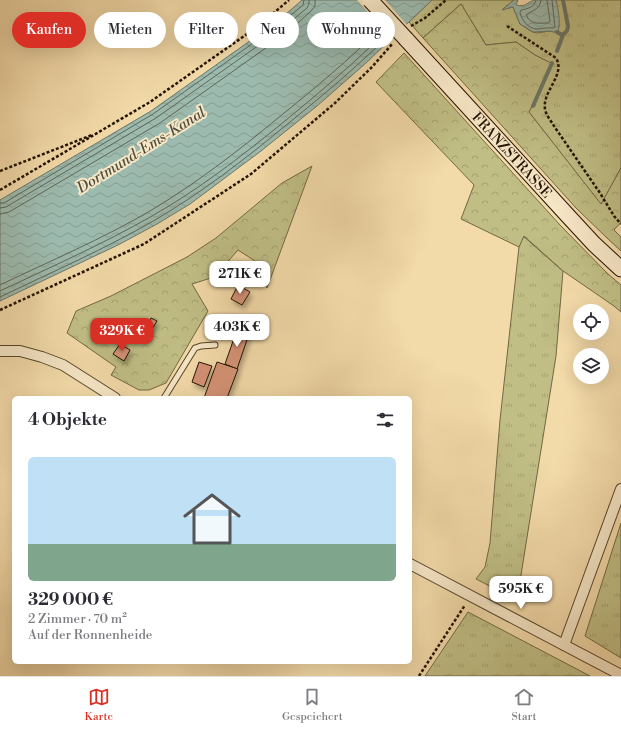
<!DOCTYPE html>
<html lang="de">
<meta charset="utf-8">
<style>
body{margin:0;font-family:"Libre Bodoni",serif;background:#f2f2f3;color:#2b2b33;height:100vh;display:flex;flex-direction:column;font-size:15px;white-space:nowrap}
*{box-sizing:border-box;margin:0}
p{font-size:13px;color:#7c7c81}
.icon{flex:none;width:22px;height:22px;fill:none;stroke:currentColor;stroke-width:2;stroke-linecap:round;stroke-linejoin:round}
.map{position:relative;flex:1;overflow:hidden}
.details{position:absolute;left:12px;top:396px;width:400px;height:268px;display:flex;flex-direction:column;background:#fff;border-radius:6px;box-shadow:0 4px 16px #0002}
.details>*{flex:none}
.hud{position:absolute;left:12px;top:12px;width:400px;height:36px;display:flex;gap:8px}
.controls{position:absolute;left:573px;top:304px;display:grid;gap:8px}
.controls a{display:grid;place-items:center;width:36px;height:36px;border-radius:50%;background:#fff;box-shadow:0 4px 16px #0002;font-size:20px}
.price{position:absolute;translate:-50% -34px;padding:0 9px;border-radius:8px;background:#fff;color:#222;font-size:13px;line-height:26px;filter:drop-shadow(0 1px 2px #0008)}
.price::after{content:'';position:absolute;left:50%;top:24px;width:12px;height:9px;margin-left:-6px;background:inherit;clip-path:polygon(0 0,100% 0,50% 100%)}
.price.on{background:#d93025;color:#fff}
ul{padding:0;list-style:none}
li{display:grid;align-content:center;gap:8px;height:212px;padding:0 16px}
li span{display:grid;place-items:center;height:124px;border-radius:6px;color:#555}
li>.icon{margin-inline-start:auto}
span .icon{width:72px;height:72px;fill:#fffc;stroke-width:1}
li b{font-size:17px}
h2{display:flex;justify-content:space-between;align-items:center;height:48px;padding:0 16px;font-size:17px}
.pill{padding:0 14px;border-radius:18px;background:#fff;box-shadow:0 4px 16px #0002;font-size:14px;line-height:36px}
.pill.on{background:#d93025;color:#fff}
.tab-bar{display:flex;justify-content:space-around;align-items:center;height:56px;border-top:1px solid #e1e1e2;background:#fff;font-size:11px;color:#7c7c81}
.tab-bar a{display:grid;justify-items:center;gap:2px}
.tab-bar .on{color:#d93025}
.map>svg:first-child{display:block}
.grass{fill:url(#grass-tufts);stroke:#726843}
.forest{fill:url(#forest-crowns);stroke:#726843}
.water{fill:url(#water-waves);stroke:#6c7769}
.pier{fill:#f3daa9}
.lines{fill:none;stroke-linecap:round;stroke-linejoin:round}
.shore{stroke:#606658;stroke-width:1}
.stream{stroke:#6c7769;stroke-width:4}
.building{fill:#d59276;stroke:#231301;filter:url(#shadow)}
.service-casing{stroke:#57452b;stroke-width:7}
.minor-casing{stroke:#57452b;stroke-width:12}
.secondary-casing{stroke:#231301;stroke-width:17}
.path{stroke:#231301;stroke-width:2.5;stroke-dasharray:3 2;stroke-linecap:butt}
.service{stroke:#f7e7c7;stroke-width:5}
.minor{stroke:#f7e7c7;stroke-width:10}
.secondary{stroke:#f7e7c7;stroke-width:15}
.secondary-bridge-casing{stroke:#231301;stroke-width:17;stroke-linecap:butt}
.secondary-bridge{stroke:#f7e7c7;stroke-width:15}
.labels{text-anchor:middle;stroke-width:4;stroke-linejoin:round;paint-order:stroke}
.street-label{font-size:14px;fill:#231301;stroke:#f7e7c7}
.water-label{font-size:15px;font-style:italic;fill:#4d4d3e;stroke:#f7e7c7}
</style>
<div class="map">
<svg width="621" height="676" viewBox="0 0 621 676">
<defs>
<pattern id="grass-tufts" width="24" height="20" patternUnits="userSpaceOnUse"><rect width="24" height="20" fill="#c0be85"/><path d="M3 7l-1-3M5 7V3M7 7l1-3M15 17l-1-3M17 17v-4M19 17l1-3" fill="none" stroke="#a5a271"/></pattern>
<pattern id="forest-crowns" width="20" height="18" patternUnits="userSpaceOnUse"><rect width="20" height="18" fill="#c0be85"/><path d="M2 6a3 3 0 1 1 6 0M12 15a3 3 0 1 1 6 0" fill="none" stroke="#a5a271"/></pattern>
<pattern id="water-waves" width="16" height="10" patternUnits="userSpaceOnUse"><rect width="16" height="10" fill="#9cbaae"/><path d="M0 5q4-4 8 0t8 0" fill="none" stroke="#869f94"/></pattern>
<filter id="shadow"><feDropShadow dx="2.5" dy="4.5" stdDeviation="2" flood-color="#0004"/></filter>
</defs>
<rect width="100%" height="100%" fill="#f3daa9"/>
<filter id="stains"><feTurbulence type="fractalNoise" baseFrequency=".005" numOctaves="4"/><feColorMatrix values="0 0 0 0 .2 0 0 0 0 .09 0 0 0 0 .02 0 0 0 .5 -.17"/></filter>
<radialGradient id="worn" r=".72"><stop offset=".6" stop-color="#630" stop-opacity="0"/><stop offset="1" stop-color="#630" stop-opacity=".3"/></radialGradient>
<g class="grass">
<polygon points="432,0 514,0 503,9 513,7 520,24 529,30 533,32 537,33 550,31 554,32 556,2 556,0 621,0 621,168 601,205 529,112 552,64 535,55 516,42 486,45 461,4 423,38 409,22"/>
<polygon points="523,236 563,271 556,356 517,600 476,579 485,567 490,543 500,420 519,247"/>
<polygon points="621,523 621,658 585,636"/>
<polygon points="468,612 590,676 425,676"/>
</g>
<g class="forest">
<polygon points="461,4 486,45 516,42 535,55 553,64 529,112 601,204 621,168 621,222 614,230 621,237 621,251 607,238 576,208 423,38"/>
<polygon points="404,53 560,225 607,273 621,285 621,312 614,306 563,271 524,236 519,247 461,219 474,185 393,100 376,82"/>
<polygon points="312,166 267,288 255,261 238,250 214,277 192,284 208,311 166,383 149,390 139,390 111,375 116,367 67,333 76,311 111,296 187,257 216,238 282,183"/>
</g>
<g class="water">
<polygon points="302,0 432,0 366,63 317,106 261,151 190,204 157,224 118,245 0,301 0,200 151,111 278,21"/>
<path d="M514 0H518L516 5C526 8 528 1 535 0 541 0 549 0 556 0 558 9 561 22 558 31L554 32 550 31 533 32 520 24 513 7 502 10Z"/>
</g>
<polygon class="pier" points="357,0 385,0 408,26 393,40"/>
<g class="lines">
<g class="shore">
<path d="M536 0C535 7 527 9 521 10L520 12C521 19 528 29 537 29 543 29 548 27 553 28L555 27 552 0"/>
<path d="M541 0C540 10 532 10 526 15 531 25 538 23 548 23L550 21 547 0"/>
<polyline points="0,203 4,203 153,114 280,24 303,5 304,0"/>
<polyline points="0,208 6,207 156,118 283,28 307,8 309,4 309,0"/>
<polyline points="0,214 9,212 160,123 287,33 311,11 315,6 315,0"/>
<path d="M0 285C50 261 102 239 150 211 195 184 237 152 278 118 314 89 350 59 383 26"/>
<path d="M0 291C51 267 103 244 152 216 198 190 239 158 280 125 317 95 353 64 387 31"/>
<path d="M0 297C52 272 105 249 155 220 201 193 244 160 285 126 321 97 357 67 390 34"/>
</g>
<g class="stream">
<path d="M557 32 562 35C566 33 568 31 568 26L563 0"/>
<polyline points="557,51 563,35"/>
<polyline points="533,106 552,63"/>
</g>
</g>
<g class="building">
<polygon points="238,285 250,292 242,305 231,299"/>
<polygon points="151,318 157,321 147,337 142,334"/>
<polygon points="238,327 250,331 237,369 225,364"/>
<polygon points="120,344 130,350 124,361 113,354"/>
<polygon points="199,362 212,366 204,387 192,382"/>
<polygon points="217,362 238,369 227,398 204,398"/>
</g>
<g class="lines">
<defs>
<polyline id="service" points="164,398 195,348 201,346 215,345"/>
<g id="minor">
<polyline points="0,351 20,351 42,357 63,365 115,398"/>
<polyline points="410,564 621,675"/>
<polyline points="564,645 621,489"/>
</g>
<g id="secondary">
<path id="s1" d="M406 39 569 217 594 244 621 269"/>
</g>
</defs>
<use href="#service" class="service-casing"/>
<use href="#minor" class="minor-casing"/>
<use href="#secondary" class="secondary-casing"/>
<g class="path">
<polyline points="411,26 425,18 446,0"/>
<path d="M507 26 556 58C566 75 542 91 545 109 546 115 551 121 554 126L600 193 614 216 621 224"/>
<polyline points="0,171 92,135"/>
<polyline points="0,190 150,102 257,27 289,0"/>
<polyline points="0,310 144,244 251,174 335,103 372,67 393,43"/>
<polyline points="419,676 465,605"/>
</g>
<use href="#service" class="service"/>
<use href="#minor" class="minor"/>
<use href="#secondary" class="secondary"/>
<defs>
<polyline id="secondary-bridge" points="370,0 406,39"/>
</defs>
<use href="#secondary-bridge" class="secondary-bridge-casing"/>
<use href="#secondary-bridge" class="secondary-bridge"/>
</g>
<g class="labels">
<g class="street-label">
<text dy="5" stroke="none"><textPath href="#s1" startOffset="157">FRANZSTRASSE</textPath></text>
</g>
<g class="water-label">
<text transform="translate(141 150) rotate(-32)" y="5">Dortmund-Ems-Kanal</text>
</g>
</g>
<rect width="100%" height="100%" filter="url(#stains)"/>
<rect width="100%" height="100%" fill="url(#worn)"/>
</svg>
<div class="controls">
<a><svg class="icon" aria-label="locate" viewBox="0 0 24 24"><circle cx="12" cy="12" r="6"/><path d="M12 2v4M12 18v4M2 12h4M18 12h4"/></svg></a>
<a><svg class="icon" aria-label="layers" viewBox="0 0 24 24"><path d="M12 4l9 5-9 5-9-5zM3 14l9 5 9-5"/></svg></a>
</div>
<b class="price" style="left:240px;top:295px">271K €</b>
<b class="price" style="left:237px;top:348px">403K €</b>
<b class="price on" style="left:122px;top:352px">329K €</b>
<b class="price" style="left:521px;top:610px">595K €</b>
<div class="hud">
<a class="pill on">Kaufen</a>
<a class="pill">Mieten</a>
<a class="pill">Filter</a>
<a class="pill">Neu</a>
<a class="pill">Wohnung</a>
</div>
<section class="details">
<h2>4 Objekte<svg class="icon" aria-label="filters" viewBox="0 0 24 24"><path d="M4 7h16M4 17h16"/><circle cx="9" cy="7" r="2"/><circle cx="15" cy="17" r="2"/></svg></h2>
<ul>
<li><span style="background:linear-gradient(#bfe0f5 70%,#7fa58c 0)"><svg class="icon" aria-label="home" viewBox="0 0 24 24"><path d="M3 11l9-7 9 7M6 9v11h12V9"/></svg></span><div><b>329 000 €</b><p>2 Zimmer · 70 m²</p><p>Auf der Ronnenheide</p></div></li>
</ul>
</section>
</div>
<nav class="tab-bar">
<a class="on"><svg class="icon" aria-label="map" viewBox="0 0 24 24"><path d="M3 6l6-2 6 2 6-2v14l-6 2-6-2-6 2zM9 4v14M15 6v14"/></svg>Karte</a>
<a><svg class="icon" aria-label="saved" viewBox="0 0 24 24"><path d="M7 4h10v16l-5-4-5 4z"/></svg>Gespeichert</a>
<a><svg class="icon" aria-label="home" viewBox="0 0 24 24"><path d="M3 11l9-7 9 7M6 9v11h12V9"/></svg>Start</a>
</nav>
